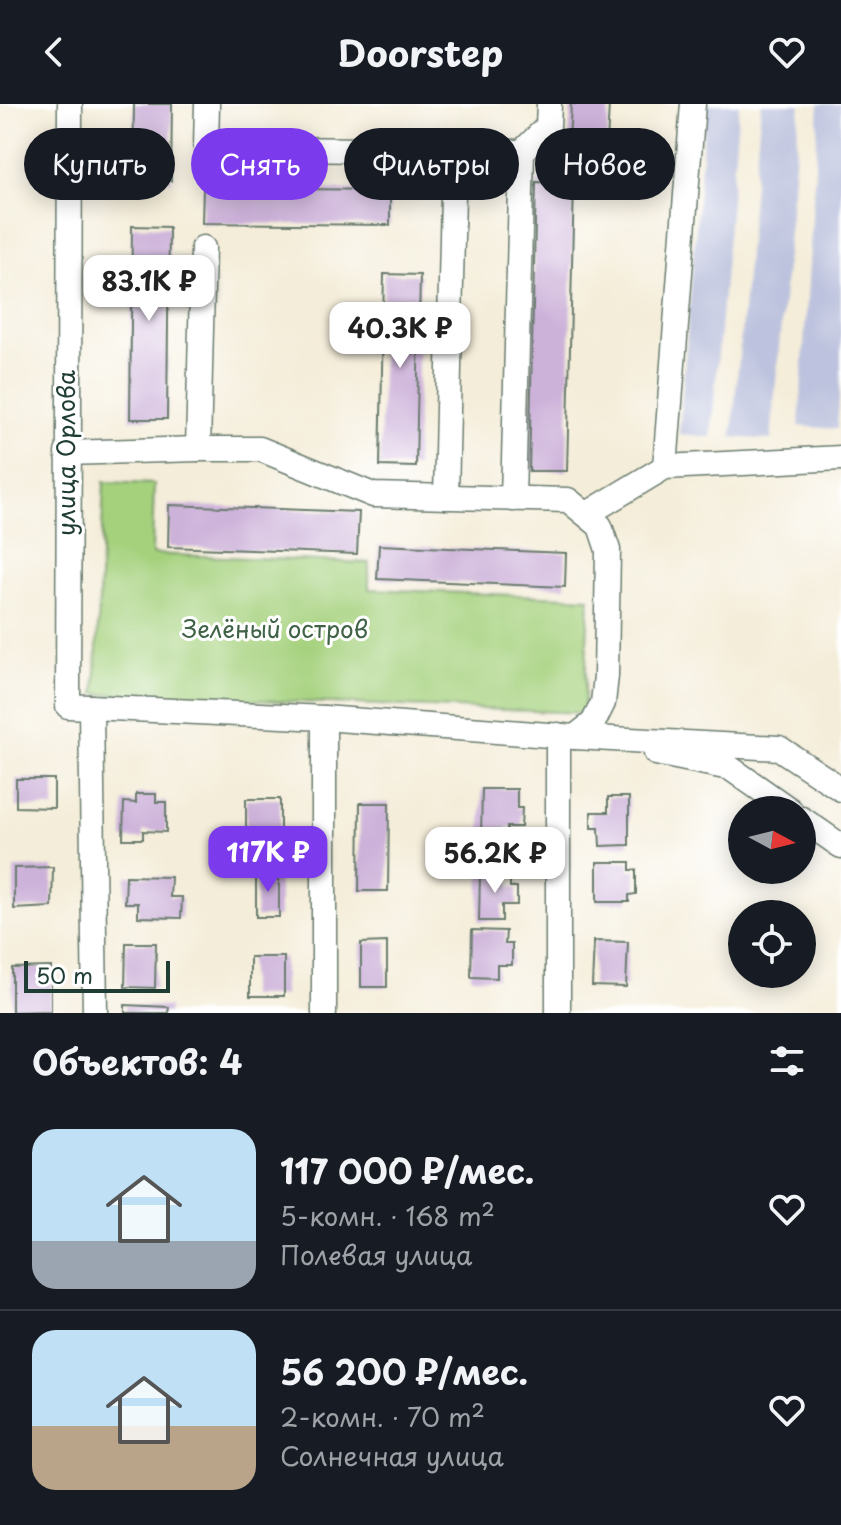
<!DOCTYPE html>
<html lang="ru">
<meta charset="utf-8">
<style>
body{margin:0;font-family:"Playpen Sans",sans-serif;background:#242831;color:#f1f3f6;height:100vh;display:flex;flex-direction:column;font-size:30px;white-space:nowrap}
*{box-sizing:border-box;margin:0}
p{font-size:26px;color:#9ea1a6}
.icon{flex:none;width:44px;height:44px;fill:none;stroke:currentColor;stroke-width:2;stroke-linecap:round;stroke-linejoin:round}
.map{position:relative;height:909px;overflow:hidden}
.details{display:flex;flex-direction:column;background:#171b24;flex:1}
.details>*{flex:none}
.banner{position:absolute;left:24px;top:24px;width:794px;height:72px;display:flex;gap:16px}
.needle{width:52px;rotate:97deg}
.tools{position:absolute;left:728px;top:692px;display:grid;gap:16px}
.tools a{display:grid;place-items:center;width:88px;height:88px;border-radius:50%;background:#171b24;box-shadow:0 4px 20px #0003;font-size:40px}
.scale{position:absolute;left:24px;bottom:20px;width:146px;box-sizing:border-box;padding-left:8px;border:4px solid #1f3d34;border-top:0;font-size:22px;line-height:28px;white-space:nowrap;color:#1f3d34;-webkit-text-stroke:6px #fff;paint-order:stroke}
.price{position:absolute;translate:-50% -68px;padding:0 18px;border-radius:16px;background:#fff;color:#222;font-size:26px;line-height:52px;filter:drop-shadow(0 2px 4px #0008)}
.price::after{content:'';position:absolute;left:50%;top:48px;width:24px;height:18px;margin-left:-12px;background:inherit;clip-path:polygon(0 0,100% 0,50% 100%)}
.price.current{background:#7c3aed;color:#fff}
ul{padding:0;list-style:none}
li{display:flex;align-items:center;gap:24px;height:200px;padding:0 32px}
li+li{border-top:2px solid #363941}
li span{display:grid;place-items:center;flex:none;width:224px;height:160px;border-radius:24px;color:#555}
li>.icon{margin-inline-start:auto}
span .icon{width:96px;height:96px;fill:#fffc;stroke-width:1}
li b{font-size:34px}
h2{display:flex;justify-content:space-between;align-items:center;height:96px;padding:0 32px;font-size:34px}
.chip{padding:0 28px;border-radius:36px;background:#171b24;box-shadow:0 4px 20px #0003;font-size:28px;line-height:72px}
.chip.current{background:#7c3aed;color:#fff}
header{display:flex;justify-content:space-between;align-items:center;height:104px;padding:0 32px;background:#171b24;font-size:36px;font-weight:700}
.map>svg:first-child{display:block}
.industrial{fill:#bdc3de}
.green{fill:#a5d17d;stroke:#628758;stroke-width:2}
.building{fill:#ccb1d9}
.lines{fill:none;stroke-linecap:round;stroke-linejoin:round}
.minor-casing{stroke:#6a7b6e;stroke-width:27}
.minor{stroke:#fff;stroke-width:24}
.labels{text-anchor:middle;stroke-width:6;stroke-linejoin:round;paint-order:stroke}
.street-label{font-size:24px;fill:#1f3d34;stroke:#fff}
.park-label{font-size:24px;fill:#406246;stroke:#fff}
</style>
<header><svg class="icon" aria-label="back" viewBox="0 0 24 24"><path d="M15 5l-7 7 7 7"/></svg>Doorstep<svg class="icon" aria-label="heart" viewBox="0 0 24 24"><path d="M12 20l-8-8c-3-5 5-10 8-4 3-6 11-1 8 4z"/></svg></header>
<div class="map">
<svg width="841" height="909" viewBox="0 0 841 909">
<rect width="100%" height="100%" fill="#fff"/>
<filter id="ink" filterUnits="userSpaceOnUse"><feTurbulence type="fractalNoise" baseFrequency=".0125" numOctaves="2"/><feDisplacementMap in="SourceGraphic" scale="16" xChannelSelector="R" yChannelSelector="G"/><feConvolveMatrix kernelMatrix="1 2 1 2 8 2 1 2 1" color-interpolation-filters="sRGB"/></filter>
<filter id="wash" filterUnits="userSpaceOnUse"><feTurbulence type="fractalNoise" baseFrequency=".006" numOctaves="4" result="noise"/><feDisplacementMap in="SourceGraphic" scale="32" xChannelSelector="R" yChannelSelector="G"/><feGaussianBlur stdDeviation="1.8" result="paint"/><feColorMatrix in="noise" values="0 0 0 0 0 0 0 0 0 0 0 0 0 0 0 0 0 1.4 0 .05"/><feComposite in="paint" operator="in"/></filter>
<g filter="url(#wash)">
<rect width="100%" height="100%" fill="#f4edd9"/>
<g class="industrial">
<polygon points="706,0 739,0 711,333 679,330"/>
<polygon points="761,0 800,0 771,336 732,333"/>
<polygon points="819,0 841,0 841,269 837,325 799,322"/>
</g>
<polygon class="green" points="104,378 154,380 152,450 369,459 369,485 589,494 584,609 95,590"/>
<g id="blocks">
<g class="building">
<polygon points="134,0 172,0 171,77 133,77"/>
<polygon points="571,0 609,0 605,80 567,78"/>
<polygon points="469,60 497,61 497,76 469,75"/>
<polygon points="536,78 574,79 567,367 529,367"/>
<polygon points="203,84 390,86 390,121 202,119"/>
<polygon points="132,122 169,123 167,315 130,315"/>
<polygon points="384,170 420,171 416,363 380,362"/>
<polygon points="169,401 359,408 357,450 168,443"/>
<polygon points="379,441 566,449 565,483 377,475"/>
<polygon points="16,675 54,675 54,704 16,703"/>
<polygon points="482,685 517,685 517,704 522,704 521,723 507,723 507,732 481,732"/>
<polygon points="136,690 156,690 156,698 166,698 166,728 143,727 143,735 123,735 124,698 136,699"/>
<polygon points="608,693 629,693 629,741 600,742 599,724 591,724 591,708 608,708"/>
<polygon points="246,695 280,695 280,737 246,736"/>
<polygon points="360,699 389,699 388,787 359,787"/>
<polygon points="597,758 630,758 630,766 636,766 636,790 629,791 629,798 597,798"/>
<polygon points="53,763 52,803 14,805 14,764"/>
<rect x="256" y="768" width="23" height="45"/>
<polygon points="480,768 510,768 510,783 517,783 517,801 502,801 502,817 479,817"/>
<polygon points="126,772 171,773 170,793 182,793 181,814 138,813 138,799 125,799"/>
<polygon points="472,826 506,827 505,840 512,840 512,861 497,861 497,874 471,873"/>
<polygon points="594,837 628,838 626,883 592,882"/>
<polygon points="387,838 387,883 361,883 361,839"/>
<polygon points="126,839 156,839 155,884 125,883"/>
<rect x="250" y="853" width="34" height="39"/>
<polygon points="51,863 51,907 12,908 12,864"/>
<polygon points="125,901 169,903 168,909 125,909"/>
</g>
</g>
</g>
<g filter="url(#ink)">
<use href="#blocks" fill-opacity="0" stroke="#6a7b6e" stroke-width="2"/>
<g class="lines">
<defs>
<g id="minor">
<polyline points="70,0 68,602 324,614 575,633 779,644 841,685"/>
<polyline points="207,0 206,44 522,48"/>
<polyline points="198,345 203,144"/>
<polyline points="67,349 198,345 260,345 373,391 568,396 600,422 608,446 606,572 603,599 593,619 575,633"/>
<polyline points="665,363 693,0"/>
<polyline points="446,393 454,47"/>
<polyline points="513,395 522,48 548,22 549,0"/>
<polyline points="587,410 665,363 841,354"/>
<polyline points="91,603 95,909"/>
<polyline points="656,649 730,664 790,706"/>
<polyline points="802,715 841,742"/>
<polyline points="324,909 324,614"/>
<polyline points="558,909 558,631"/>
</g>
</defs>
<use href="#minor" class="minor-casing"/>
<use href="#minor" class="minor"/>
</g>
</g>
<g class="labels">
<g class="street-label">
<text transform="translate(67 349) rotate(-90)" y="8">улица Орлова</text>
</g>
<g class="park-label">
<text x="275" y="534">Зелёный остров</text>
</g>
</g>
</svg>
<div class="tools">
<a><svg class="needle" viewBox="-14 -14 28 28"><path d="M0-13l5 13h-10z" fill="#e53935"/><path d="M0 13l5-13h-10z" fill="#9ea1a6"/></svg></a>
<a><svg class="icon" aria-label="locate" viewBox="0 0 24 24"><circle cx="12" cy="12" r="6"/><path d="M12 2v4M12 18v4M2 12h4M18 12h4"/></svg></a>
</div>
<div class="scale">50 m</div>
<b class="price" style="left:149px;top:219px">83.1K ₽</b>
<b class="price" style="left:400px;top:266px">40.3K ₽</b>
<b class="price current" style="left:268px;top:790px">117K ₽</b>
<b class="price" style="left:495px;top:791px">56.2K ₽</b>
<div class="banner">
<a class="chip">Купить</a>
<a class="chip current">Снять</a>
<a class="chip">Фильтры</a>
<a class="chip">Новое</a>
</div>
</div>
<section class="details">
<h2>Объектов: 4<svg class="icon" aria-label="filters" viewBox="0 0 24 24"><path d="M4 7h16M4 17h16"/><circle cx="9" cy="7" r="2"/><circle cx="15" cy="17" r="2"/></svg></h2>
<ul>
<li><span style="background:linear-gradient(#bfe0f5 70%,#9aa5b1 0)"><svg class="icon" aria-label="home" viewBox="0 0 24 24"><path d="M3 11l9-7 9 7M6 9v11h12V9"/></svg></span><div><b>117 000 ₽/мес.</b><p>5-комн. · 168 m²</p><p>Полевая улица</p></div><svg class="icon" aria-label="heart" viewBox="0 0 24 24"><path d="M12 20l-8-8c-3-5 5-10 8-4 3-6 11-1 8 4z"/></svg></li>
<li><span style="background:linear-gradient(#bfe0f5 60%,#b9a48a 0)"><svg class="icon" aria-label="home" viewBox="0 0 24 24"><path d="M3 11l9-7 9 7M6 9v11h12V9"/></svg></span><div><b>56 200 ₽/мес.</b><p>2-комн. · 70 m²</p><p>Солнечная улица</p></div><svg class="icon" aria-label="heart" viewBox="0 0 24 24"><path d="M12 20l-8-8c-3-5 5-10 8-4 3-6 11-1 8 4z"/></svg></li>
</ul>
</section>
